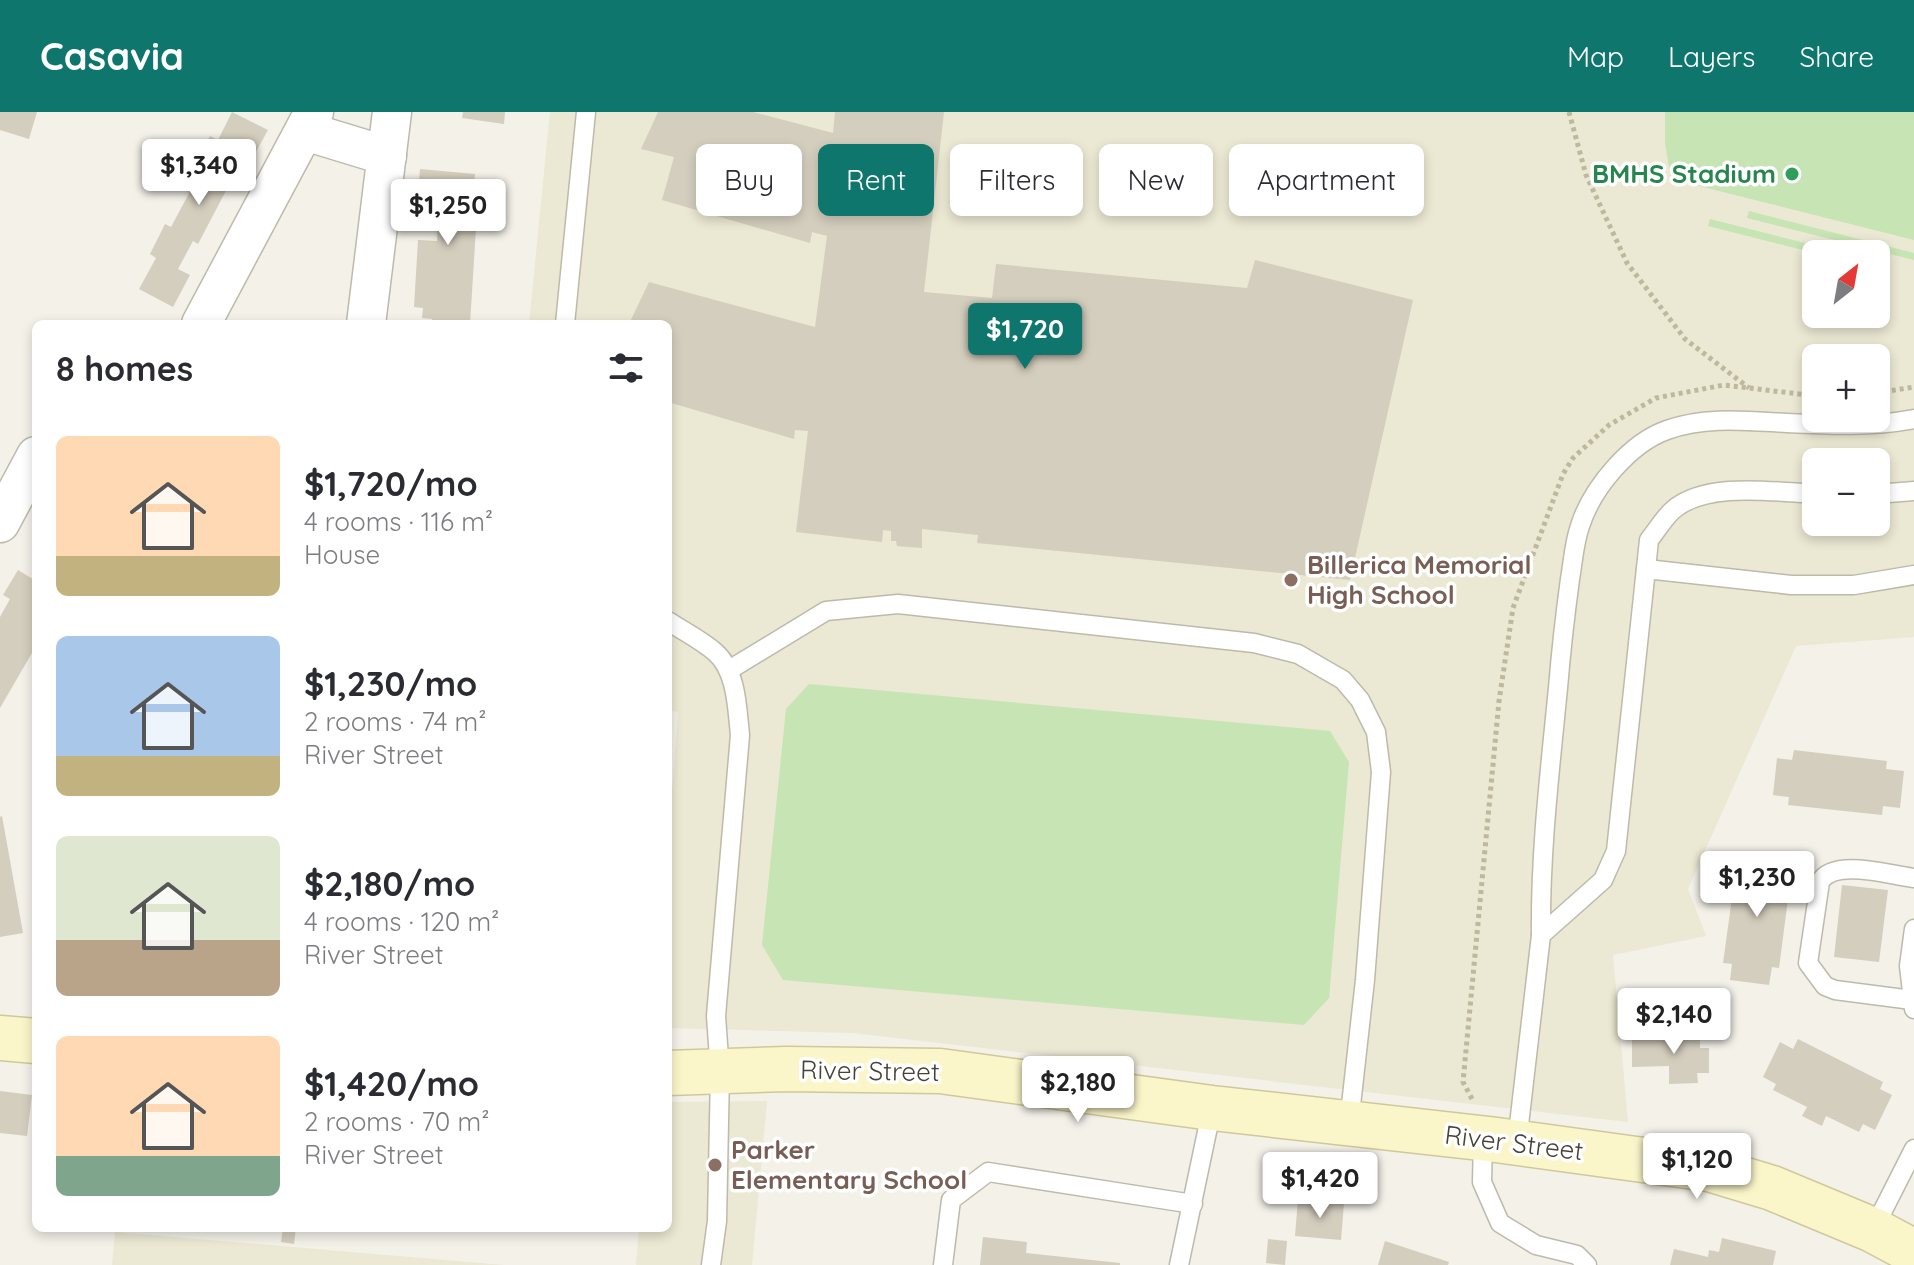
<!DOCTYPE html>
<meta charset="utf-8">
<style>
body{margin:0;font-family:Quicksand,sans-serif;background:#f2f2f3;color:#2b2b33;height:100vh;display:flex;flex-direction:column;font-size:30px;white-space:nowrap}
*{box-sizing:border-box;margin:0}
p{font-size:26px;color:#7c7c81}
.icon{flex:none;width:44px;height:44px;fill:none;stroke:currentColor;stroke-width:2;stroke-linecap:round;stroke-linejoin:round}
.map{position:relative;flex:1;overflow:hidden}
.panel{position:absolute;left:32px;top:208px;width:640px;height:912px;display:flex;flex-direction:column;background:#fff;border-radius:12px;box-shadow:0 4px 12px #0003}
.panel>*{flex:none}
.hud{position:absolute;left:696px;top:32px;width:760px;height:72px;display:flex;gap:16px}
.needle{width:52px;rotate:31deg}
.buttons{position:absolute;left:1802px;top:128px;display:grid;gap:16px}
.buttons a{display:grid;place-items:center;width:88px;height:88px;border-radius:12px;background:#fff;box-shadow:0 4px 12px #0003;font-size:40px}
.price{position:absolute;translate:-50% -68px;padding:0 18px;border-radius:8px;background:#fff;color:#222;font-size:26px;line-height:52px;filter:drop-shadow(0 2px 4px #0008)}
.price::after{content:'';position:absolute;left:50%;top:48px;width:24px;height:18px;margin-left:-12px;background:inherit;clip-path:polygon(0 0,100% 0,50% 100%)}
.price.current{background:#0f766e;color:#fff}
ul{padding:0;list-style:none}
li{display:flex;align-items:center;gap:24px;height:200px;padding:0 24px}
li span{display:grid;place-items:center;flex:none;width:224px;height:160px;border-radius:12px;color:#555}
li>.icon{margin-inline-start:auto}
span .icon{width:96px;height:96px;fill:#fffc;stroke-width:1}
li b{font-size:34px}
h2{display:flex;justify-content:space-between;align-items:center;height:96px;padding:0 24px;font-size:34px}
.chip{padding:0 28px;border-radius:12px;background:#fff;box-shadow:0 4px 12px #0003;font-size:28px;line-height:72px}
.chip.current{background:#0f766e;color:#fff}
header{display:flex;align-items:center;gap:48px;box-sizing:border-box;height:112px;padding:0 40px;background:#0f766e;color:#fff}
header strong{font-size:38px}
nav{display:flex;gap:44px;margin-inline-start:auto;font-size:28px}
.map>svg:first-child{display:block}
.education{fill:#ebe8d3;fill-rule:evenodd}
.green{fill:#c7e4b4}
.building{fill:#d4cebe}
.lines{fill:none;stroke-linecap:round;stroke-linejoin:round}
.service-casing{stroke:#bebaab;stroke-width:21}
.minor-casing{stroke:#bebaab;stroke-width:41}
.secondary-casing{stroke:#cfc99a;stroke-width:47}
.path{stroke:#beb89d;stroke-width:5;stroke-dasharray:4 4;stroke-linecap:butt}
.service{stroke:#fff;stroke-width:18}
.minor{stroke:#fff;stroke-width:38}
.secondary{stroke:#fbf6ca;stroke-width:44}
.leisure-dot{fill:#2e9e5b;stroke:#fff;stroke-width:3}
.education-dot{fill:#8d6e63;stroke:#fff;stroke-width:3}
.labels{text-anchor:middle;stroke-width:7;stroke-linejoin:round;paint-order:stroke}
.leisure-label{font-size:26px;font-weight:bold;fill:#27864d;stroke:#fff;text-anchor:end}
.education-label{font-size:26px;font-weight:bold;fill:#785e54;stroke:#fff;text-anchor:start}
.street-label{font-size:26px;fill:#464237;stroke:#fff}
</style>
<header>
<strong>Casavia</strong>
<nav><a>Map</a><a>Layers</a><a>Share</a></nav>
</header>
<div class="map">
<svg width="1914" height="1153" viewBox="0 0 1914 1153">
<rect width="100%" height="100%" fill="#f3f1e8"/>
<g class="education">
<path d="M550 0H1914V525L1796 534 1688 777 1706 824 1613 843 1628 1010 853 921 668 916V732L678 600 668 598V212H529ZM1816 142H1876V202H1816ZM1816 246H1876V306H1816ZM1816 350H1876V410H1816Z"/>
<polygon points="767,989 752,1153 636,1153 639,1116 668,1116 668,990"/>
<polygon points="115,1120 504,1153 112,1153"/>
</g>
<g class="green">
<polygon points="1665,0 1914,0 1914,128 1671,67 1665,31"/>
<polygon points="1749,99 1914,141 1914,148 1747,106"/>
<polygon points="1710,107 1848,142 1819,142 1708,114"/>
<polygon points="809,572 1330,619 1349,650 1329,886 1304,913 783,868 762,833 786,597"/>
</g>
<g class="building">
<polygon points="0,0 37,0 29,27 0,18"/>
<polygon points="232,0 268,18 253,45 241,39 225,69 230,71 198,132 193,129 178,157 190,163 173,195 139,177 156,146 150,142 165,112 171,115 202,57 195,53 210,24 218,28"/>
<polygon points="463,0 505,0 504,12 462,6"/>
<polygon points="658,0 753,0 833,21 835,0 944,0 924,180 992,186 996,152 1247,176 1255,148 1413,188 1350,468 977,431 978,423 922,417 922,436 897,434 896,429 891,429 891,419 883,418 882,430 796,420 808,319 795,318 794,327 668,290 668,212 629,212 649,170 815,215 827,124 812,120 810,131 662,88 674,45 641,37"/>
<polygon points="420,57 475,62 473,95 492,97 490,116 476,116 470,212 432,212 432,207 422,206 423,196 414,195 418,128 437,129 438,109 427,108 428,97 417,96"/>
<polygon points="18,458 36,469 36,534 0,596 0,505 10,487 3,483"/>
<polygon points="1794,638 1887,649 1886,657 1904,659 1900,696 1883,694 1882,703 1788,693 1789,685 1773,683 1777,646 1792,648"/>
<polygon points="2,704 23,821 0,825 0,705"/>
<polygon points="1746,741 1783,746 1781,763 1791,764 1779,856 1772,855 1769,873 1730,868 1732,852 1723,851 1736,757 1743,758"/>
<polygon points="1842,773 1888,778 1879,850 1834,845"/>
<polygon points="1700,917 1700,936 1709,936 1709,961 1697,961 1698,971 1669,972 1669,954 1632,955 1632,928 1669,928 1669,918"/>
<polygon points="1798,927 1883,970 1880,977 1892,983 1875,1018 1863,1012 1859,1020 1826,1004 1822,1014 1802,1004 1807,995 1773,978 1776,972 1763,965 1780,930 1793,937"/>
<polygon points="0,979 32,983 27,1024 0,1021"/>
<polygon points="1298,1087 1344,1091 1341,1128 1295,1124"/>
<polygon points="283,1116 296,1116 294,1132 281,1130"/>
<polygon points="983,1125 1027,1130 1026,1141 1120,1151 1120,1153 980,1153"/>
<polygon points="1722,1126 1776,1139 1773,1153 1670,1153 1674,1137 1708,1145 1709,1138 1719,1140"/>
<polygon points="1268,1127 1287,1129 1285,1153 1266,1151"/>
<polygon points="1385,1129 1449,1150 1448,1153 1378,1153"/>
</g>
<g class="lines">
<defs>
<g id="service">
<polyline points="565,212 586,0"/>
<polyline points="1876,382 1914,379"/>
<polyline points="1646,457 1791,473 1854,473 1914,463"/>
<path d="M668 509C683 519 701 528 715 540 737 559 737 596 740 623L716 904 720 960 717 1109 711 1153"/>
<polyline points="729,558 826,499 898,492 1254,531 1298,542 1343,568 1360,588 1376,620 1381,660 1365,868 1349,1011"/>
<path d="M1541 823C1540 740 1550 658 1558 576 1561 539 1565 504 1570 467 1573 450 1574 431 1580 414 1592 376 1630 331 1667 318 1705 304 1748 309 1787 311 1830 313 1872 315 1914 307"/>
<path d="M1912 888 1835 878 1825 874 1808 851 1820 770C1834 746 1889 763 1914 766"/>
<polyline points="1914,897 1909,854 1914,817"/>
<polyline points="1483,1026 1482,1070 1500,1111 1536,1133 1577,1143 1587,1153"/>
<path d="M1517 1030 1541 823 1603 768 1616 739 1649 428C1657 418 1664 406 1673 398 1706 369 1775 380 1816 382"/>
<polyline points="1873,1118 1914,1037"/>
<polyline points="943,1153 951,1088 988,1060 1193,1092"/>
<polyline points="1179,1153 1212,996"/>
</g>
<g id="minor">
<polyline points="305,19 387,44"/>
<polyline points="201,212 314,0"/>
<polyline points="366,212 392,0"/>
<polyline points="0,411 36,344"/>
</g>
<g id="secondary">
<polyline points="0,926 36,929"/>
<polyline points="668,961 786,957 940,959 1212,996 1489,1027 1709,1057 1772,1076 1873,1118 1914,1140"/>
</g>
</defs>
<use href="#service" class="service-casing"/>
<use href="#minor" class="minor-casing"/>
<use href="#secondary" class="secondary-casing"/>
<g class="path">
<polyline points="1569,0 1586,63 1627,151 1685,227 1749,276"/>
<polyline points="1876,281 1914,275"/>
<polyline points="1472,987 1463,970 1499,589 1513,496 1563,362 1573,346 1609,313 1656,286 1724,273 1816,284"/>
</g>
<use href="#service" class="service"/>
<use href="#minor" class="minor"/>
<use href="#secondary" class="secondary"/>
</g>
<circle class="leisure-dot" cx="1792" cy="62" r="8"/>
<g class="education-dot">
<circle cx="1291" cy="468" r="8"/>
<circle cx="715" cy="1053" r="8"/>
</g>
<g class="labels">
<g class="leisure-label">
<text x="1776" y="71">BMHS Stadium</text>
</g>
<g class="education-label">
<text x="1307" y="462">Billerica Memorial<tspan x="1307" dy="30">High School</tspan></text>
<text x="731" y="1047">Parker<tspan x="731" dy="30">Elementary School</tspan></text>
</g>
<g class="street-label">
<text transform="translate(870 959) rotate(1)" y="9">River Street</text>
<text transform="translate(1514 1031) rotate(7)" y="9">River Street</text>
</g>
</g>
</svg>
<div class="buttons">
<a><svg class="needle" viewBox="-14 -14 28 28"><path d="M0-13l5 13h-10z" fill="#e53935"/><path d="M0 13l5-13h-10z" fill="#7c7c81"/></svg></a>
<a>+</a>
<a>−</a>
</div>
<b class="price" style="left:199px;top:95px">$1,340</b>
<b class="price" style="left:448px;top:135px">$1,250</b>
<b class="price current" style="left:1025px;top:259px">$1,720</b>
<b class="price" style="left:1757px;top:807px">$1,230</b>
<b class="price" style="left:1674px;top:944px">$2,140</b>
<b class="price" style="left:1078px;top:1012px">$2,180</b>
<b class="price" style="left:1697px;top:1089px">$1,120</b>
<b class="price" style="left:1320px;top:1108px">$1,420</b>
<div class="hud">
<a class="chip">Buy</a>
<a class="chip current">Rent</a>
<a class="chip">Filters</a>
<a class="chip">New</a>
<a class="chip">Apartment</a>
</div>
<section class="panel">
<h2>8 homes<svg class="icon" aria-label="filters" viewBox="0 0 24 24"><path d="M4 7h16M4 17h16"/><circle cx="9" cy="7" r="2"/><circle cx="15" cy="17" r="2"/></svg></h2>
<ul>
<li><span style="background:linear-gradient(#ffd9b3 75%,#c2b280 0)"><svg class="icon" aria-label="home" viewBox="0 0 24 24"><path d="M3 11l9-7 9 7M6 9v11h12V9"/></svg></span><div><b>$1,720/mo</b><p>4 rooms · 116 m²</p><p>House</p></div></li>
<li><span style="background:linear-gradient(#a9c7e8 75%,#c2b280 0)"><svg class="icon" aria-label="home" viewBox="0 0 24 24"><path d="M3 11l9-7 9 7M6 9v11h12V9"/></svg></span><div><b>$1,230/mo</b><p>2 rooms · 74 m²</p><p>River Street</p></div></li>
<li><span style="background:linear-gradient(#dfe7d0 65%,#b9a48a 0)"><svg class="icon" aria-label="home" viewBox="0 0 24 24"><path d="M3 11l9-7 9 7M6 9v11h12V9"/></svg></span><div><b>$2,180/mo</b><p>4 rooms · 120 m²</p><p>River Street</p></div></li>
<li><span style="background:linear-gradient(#ffd9b3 75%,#7fa58c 0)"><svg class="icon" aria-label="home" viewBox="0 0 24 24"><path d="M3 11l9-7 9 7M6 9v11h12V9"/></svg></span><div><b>$1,420/mo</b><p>2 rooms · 70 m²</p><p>River Street</p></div></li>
</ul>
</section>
</div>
